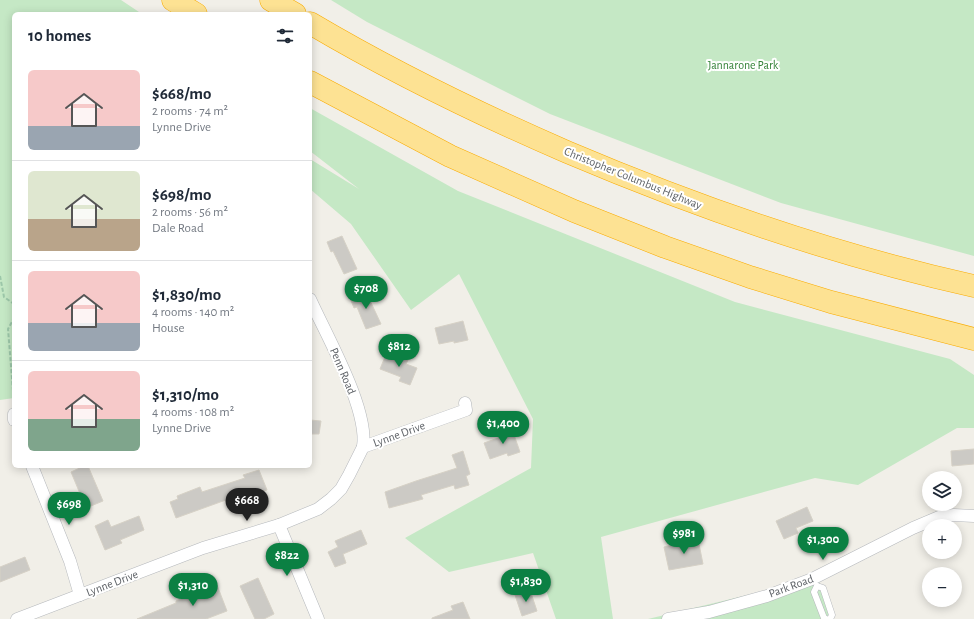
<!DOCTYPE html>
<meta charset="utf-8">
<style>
body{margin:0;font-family:"Alegreya Sans",sans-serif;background:#f2f2f3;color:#1f2937;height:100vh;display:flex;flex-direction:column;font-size:15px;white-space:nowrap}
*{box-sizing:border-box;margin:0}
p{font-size:13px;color:#747a83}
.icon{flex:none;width:22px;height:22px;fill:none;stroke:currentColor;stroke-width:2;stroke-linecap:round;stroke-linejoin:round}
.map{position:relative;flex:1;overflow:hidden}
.details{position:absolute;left:12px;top:12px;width:300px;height:456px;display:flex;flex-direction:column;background:#fff;border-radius:6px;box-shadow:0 2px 10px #0003}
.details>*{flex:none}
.tools{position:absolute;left:922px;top:471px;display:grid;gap:8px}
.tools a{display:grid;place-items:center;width:40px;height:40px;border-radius:50%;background:#fff;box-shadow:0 2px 10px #0003;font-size:20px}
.price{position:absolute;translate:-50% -34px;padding:0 9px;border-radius:14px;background:#0b8043;color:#fff;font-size:13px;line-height:26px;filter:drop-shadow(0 1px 2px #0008)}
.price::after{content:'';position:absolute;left:50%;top:24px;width:12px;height:9px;margin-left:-6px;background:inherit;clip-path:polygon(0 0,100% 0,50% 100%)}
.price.on{background:#222;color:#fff}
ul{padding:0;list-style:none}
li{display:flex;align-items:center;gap:12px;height:100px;padding:0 16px}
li+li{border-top:1px solid #e0e1e3}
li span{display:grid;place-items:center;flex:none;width:112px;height:80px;border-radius:6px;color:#555}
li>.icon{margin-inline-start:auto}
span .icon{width:48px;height:48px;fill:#fffc;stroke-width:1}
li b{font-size:17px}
h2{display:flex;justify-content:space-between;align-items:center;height:48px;padding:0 16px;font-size:17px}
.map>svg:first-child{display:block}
.green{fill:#c5e8c5}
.building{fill:#cccac5;stroke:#d6d1c6}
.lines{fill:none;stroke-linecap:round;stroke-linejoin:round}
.service-casing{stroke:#b5b8bc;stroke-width:7}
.minor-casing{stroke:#b5b8bc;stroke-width:13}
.motorway-casing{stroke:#f9ab00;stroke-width:23}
.path{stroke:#9cc7a9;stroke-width:2;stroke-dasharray:4 2;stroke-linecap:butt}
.service{stroke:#fff;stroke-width:6}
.minor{stroke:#fff;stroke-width:12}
.motorway{stroke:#fde293;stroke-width:22}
.labels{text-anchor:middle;stroke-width:4;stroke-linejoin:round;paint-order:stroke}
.park-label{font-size:12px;fill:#348238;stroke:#fff}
.street-label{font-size:12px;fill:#5f6368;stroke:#fff}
</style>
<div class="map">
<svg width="974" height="619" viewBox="0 0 974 619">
<rect width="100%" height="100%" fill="#f1efe8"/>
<g class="green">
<polygon points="0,0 121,0 142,14 14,14 14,398 0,400"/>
<polygon points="331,0 974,0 974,256 781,203 550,114 367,22"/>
<polygon points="310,108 458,191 735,302 950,359 974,375 974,428 957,428 858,485 815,478 601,537 613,619 556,619 533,553 449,572 405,538 531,468 533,419 459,274 411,310 351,224 310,189 310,159 359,189 310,151"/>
<polygon points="818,578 830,619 648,619"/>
</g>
<g class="building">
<polygon points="342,236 357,269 344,274 333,251 331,252 327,242"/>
<polygon points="366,292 381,324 366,329 357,307 354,308 350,298"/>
<polygon points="463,321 468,340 454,343 454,341 439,344 435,328"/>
<polygon points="387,352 408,360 406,364 417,368 410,385 399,381 401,377 380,369"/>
<polygon points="310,420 321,421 319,434 310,434"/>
<polygon points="512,429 520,452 508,456 507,453 490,459 484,443 501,437 500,433"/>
<polygon points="974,449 974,464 952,466 951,451"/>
<polygon points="463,451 470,474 466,476 469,485 455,489 454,485 421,495 423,499 389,508 385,492 416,481 457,468 452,455"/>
<polygon points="84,466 88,466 103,501 86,508 71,472"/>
<polygon points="259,470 267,490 250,495 248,492 176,518 170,502 178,499 177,496 200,487 202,492 245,478 243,475"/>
<polygon points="807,507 813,521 796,528 798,533 784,539 776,521"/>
<polygon points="139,516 144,530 120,540 122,543 105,550 95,526 108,520 111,527"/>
<polygon points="361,530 367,544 343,554 346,563 335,567 328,552 338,547 335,541"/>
<polygon points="698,539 703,564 669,570 664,547"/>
<polygon points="25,557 30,570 0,582 0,567"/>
<polygon points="258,578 274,614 264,619 255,619 240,586"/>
<polygon points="217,585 227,611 206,619 137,619 176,603 176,601"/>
<polygon points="530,590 537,611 522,616 515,595"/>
<polygon points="463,602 470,619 432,619 432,618 453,610 451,606"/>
</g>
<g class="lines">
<defs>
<g id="service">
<polyline points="817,586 823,588 832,615 830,619"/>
<polyline points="817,586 814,592 824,618 826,619"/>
</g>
<g id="minor">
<path d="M310 299C326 335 369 409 363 447"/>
<polyline points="14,414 14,420"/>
<polyline points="32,466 70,561 80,595"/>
<polyline points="279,525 318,619"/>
<polyline points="17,619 203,548 279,525 318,509 331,499 341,489 349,475 363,447 466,410 465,403"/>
<polyline points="668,619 709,612 767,596 812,579 913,528 939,517 954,515 974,516"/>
</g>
<g id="motorway">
<polyline points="173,0 196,14"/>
<polyline points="271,0 295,14"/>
<path d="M310 23C393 72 479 114 567 152 699 208 834 255 974 286"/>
<polyline points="310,82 450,156 574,211 665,247 750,277 831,302 974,339"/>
</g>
</defs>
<use href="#service" class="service-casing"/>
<use href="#minor" class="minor-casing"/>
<use href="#motorway" class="motorway-casing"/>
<g class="path">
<polyline points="0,276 4,297 14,304"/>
<polyline points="14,403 8,329 14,318"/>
</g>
<use href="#service" class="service"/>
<use href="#minor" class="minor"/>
<use href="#motorway" class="motorway"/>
</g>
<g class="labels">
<g class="park-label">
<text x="743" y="69">Jannarone Park</text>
</g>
<g class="street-label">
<text transform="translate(633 178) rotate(22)" y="4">Christopher Columbus Highway</text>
<text transform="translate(343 371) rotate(67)" y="4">Penn Road</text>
<text transform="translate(399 434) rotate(-20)" y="4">Lynne Drive</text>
<text transform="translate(112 583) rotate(-21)" y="4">Lynne Drive</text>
<text transform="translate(791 586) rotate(-20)" y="4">Park Road</text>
</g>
</g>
</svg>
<div class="tools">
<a><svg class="icon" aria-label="layers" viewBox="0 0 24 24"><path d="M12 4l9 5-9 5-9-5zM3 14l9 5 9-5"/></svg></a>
<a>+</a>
<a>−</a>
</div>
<b class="price" style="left:366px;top:310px">$708</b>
<b class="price" style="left:399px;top:368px">$812</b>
<b class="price" style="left:503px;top:445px">$1,400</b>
<b class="price on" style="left:247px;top:522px">$668</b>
<b class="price" style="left:69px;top:526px">$698</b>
<b class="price" style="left:684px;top:555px">$981</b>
<b class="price" style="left:823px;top:561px">$1,300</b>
<b class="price" style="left:287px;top:577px">$822</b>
<b class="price" style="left:526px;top:603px">$1,830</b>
<b class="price" style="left:193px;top:607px">$1,310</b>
<section class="details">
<h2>10 homes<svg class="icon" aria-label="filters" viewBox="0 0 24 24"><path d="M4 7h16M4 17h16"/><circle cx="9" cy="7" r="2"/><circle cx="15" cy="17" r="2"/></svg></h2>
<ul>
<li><span style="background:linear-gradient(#f6c9c9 70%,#9aa5b1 0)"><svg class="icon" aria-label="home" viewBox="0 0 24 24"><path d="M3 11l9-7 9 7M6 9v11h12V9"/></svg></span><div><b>$668/mo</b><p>2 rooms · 74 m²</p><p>Lynne Drive</p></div></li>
<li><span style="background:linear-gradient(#dfe7d0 60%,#b9a48a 0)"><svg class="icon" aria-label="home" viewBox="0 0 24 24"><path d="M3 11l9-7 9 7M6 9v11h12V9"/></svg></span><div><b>$698/mo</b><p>2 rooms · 56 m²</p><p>Dale Road</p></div></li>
<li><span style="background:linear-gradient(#f6c9c9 65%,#9aa5b1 0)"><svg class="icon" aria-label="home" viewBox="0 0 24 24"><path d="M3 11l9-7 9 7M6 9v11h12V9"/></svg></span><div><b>$1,830/mo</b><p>4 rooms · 140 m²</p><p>House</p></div></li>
<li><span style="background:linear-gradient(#f6c9c9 60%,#7fa58c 0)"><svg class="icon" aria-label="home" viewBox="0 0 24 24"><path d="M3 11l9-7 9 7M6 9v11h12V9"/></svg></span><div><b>$1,310/mo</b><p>4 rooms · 108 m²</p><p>Lynne Drive</p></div></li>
</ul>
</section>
</div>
